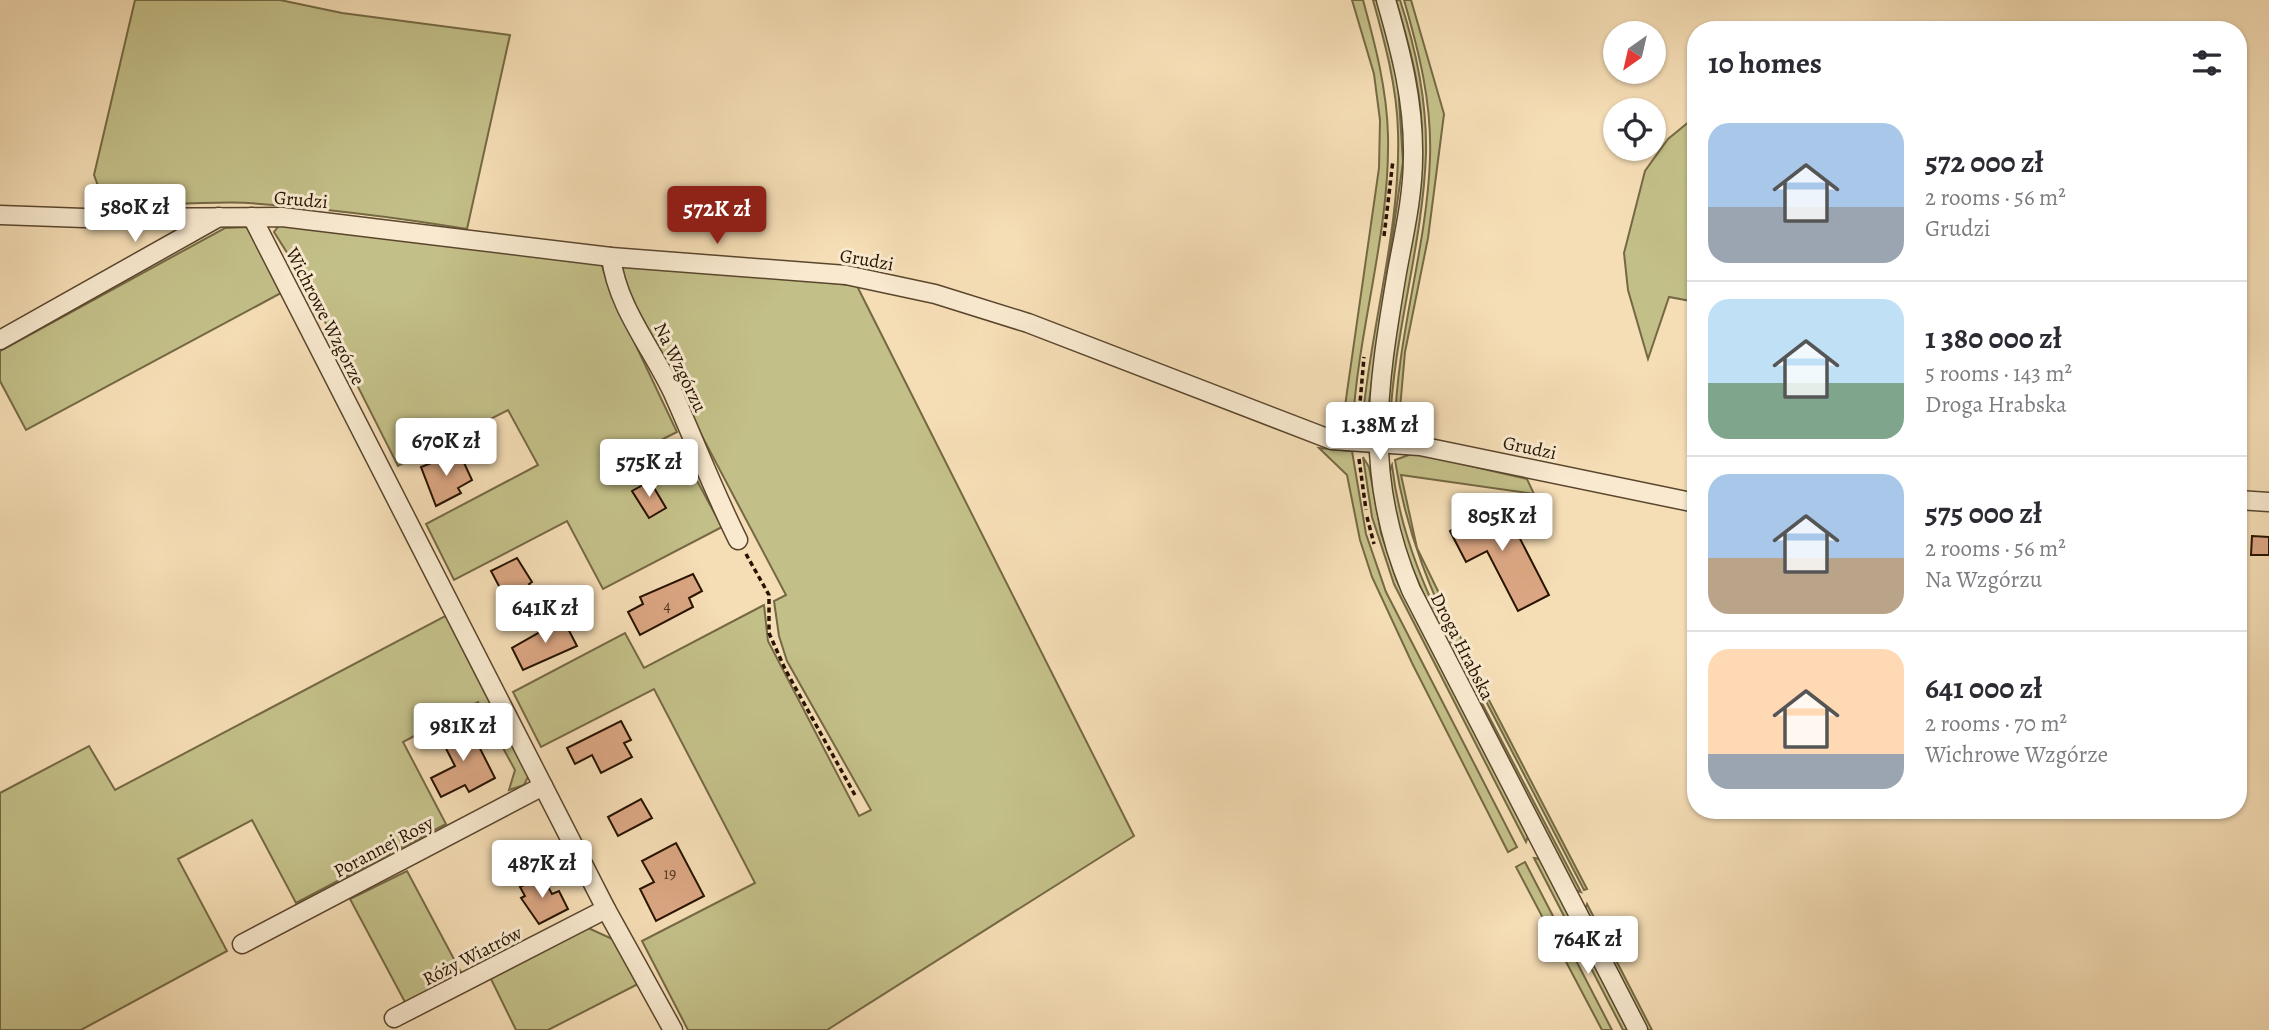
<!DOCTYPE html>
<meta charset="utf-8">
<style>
body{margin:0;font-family:Alegreya,serif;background:#f2f2f3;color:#2b2b33;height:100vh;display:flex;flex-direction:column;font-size:26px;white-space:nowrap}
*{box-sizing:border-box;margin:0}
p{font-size:23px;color:#7c7c81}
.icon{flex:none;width:38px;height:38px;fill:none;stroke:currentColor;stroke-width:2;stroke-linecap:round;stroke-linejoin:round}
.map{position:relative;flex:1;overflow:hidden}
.side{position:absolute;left:1687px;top:21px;width:560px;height:798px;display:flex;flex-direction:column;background:#fff;border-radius:28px;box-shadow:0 2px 5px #0004}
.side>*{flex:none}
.needle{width:46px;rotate:214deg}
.fabs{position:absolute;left:1603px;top:21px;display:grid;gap:14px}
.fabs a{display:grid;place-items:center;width:63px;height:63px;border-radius:50%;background:#fff;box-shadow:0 2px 5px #0004;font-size:35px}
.price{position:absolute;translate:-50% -60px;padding:0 16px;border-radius:7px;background:#fff;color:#222;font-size:23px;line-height:46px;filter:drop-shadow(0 2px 4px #0008)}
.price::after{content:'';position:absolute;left:50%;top:42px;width:21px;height:16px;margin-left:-10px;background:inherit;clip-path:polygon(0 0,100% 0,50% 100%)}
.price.on{background:#8f2418;color:#fff}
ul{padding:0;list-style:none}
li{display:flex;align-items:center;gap:21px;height:175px;padding:0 21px}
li+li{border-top:2px solid #e1e1e2}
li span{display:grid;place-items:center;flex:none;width:196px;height:140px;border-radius:21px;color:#555}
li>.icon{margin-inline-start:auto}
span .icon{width:84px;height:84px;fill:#fffc;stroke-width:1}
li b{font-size:30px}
h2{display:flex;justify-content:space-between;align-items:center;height:84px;padding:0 21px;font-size:30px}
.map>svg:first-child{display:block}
.green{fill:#c3bf88;stroke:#756944;stroke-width:2}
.building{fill:#dba683;stroke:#271300;stroke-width:2}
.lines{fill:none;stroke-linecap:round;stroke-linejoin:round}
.minor-casing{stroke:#5a462d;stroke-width:21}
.path{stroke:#271300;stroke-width:3.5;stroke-dasharray:5 3.5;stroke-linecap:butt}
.minor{stroke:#f8e9cf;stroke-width:18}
.labels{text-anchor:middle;stroke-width:6;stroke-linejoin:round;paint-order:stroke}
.number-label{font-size:16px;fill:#543821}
.street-label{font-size:19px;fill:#271300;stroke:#f8e9cf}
</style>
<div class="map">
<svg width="2269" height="1030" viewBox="0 0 2269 1030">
<rect width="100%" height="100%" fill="#f5ddb5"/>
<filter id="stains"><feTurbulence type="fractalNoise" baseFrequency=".00286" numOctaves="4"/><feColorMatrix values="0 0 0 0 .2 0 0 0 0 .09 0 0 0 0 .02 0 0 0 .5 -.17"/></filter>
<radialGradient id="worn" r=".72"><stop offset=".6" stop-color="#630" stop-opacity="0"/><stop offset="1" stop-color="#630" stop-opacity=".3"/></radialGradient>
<g class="green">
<path d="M135 0H280L342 13 510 35 467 229C394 217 322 208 248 203 200 200 144 212 100 191L94 175Z"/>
<path d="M1352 0H1363C1375 44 1387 89 1388 136 1390 232 1359 325 1353 421L1343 420 1379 168 1380 120 1374 74Z"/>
<path d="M1373 0H1378L1398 83 1403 162 1367 416 1362 425C1370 327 1401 230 1398 132 1397 87 1385 43 1373 0Z"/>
<path d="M1396 0H1400C1416 49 1427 101 1426 153 1423 244 1394 332 1390 424 1376 399 1418 202 1421 158 1426 105 1411 51 1396 0Z"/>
<path d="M1404 0H1411L1444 114 1428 238 1405 352 1398 431 1395 429C1396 337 1427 249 1430 158 1432 103 1419 52 1404 0Z"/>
<polygon points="1696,116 1696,302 1669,297 1648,359 1628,290 1624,253 1645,171 1668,139"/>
<polygon points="280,224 601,263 612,295 677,432 663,439 680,470 695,477 722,527 603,589 567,521 454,580 426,524 538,465 508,410 398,466 303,278 274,232"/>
<polygon points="248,227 281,293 26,430 0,381 0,351 225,228"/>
<polygon points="619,265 745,272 857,286 1134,836 827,1030 688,1030 642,941 755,883 654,689 541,747 513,692 625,633 644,668 764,605 768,641 859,816 871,810 787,661 779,636 774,601 786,595 620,281"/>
<polygon points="1319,448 1352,451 1366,534 1386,592 1517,847 1508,852 1412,663 1372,577 1360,540 1347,475"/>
<path d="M1414 453 1527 479 1534 494 1401 475 1417 548 1472 661H1465C1432 595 1406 533 1395 460Z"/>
<polygon points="1363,457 1369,467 1381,533 1397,581 1528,836 1526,842 1394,584 1372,517"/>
<path d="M1392 465C1400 536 1428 597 1460 660L1453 656C1435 619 1375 501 1392 465Z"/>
<polygon points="449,614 530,773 524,785 509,790 515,770 478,702 403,742 446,824 296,903 252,820 178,859 227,951 81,1030 0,1030 0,793 89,746 115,790"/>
<polygon points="1477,677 1587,889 1584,890 1475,680"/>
<polygon points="1473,686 1581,892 1575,890 1474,695"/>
<polygon points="1534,858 1540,859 1628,1030 1623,1030"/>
<polygon points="1525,862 1612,1030 1602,1030 1516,867"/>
<polygon points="407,871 463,976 406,1004 350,899"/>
<polygon points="1587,904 1652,1030 1648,1030 1585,910"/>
<polygon points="586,927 619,942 640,983 548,1030 516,1030 490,977"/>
</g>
<g class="building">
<polygon points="459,452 472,480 458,488 461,493 436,506 421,467"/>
<polygon points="650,481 666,508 649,518 632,491"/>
<polygon points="1500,500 1549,595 1518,611 1487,551 1466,562 1450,531"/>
<polygon points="2252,536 2269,537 2269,555 2251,555"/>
<polygon points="517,558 532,582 529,584 535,594 510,607 491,571"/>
<polygon points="693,574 702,591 689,598 693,607 640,635 628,612 643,604 640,597"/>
<polygon points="563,619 577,646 523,670 512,648"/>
<polygon points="621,721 631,740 624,743 632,757 601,773 592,755 575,764 567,748"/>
<polygon points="467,723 495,778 469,792 465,785 441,797 431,778 455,766 440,737"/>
<polygon points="641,799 652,818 618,836 608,817"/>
<polygon points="676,843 704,896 656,921 640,889 654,882 642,861"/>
<polygon points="542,876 552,894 559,891 568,909 539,924 521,898 525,896 520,887"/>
</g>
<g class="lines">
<defs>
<g id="minor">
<path d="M1386 0C1401 52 1414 102 1413 157 1413 195 1404 234 1397 272 1377 390 1363 476 1411 590L1638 1030"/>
<polyline points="0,215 84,218 282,217 611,257 846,275 935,294 1028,323 1332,440 1420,446 1696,503"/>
<polyline points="252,217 606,909 673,1030"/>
<path d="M611 257C617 307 652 348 673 393 695 442 714 492 738 540"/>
<polyline points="0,340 219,217"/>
<polyline points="2238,500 2269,502"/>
<polyline points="242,944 543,786"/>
<polyline points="394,1018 606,909"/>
</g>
</defs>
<use href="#minor" class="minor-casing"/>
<g class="path">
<polyline points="1384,236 1393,160"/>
<polyline points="1358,426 1364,357"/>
<polyline points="1359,459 1366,510"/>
<polyline points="1367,517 1374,544"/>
<polyline points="746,554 769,595 769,633 785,669 856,797"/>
</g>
<use href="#minor" class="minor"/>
</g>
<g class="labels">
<g class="number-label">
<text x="667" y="611">4</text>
<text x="670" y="879">19</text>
</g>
<g class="street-label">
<text transform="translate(301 199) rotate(5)" y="7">Grudzi</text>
<text transform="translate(867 259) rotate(10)" y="7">Grudzi</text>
<text transform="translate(326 316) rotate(63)" y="7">Wichrowe Wzgórze</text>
<text transform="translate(681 367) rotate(64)" y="7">Na Wzgórzu</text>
<text transform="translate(1530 447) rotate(12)" y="7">Grudzi</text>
<text transform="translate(1463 646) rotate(63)" y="7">Droga Hrabska</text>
<text transform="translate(383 846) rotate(-28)" y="7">Porannej Rosy</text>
<text transform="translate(472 955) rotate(-27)" y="7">Róży Wiatrów</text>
</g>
</g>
<rect width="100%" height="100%" filter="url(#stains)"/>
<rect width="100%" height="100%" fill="url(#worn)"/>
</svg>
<div class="fabs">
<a><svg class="needle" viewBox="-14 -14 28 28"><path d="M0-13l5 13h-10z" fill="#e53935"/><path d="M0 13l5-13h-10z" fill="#7c7c81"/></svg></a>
<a><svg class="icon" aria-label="locate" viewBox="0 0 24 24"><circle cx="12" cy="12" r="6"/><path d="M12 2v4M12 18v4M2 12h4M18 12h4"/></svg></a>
</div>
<b class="price" style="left:135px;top:244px">580K zł</b>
<b class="price on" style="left:717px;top:246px">572K zł</b>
<b class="price" style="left:1380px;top:462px">1.38M zł</b>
<b class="price" style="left:446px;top:478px">670K zł</b>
<b class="price" style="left:649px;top:499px">575K zł</b>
<b class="price" style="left:1502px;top:553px">805K zł</b>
<b class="price" style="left:545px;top:645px">641K zł</b>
<b class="price" style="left:463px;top:763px">981K zł</b>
<b class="price" style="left:542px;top:900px">487K zł</b>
<b class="price" style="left:1588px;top:976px">764K zł</b>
<section class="side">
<h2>10 homes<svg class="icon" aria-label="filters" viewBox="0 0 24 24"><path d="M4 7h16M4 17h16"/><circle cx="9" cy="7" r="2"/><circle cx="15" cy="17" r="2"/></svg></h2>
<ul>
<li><span style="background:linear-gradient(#a9c7e8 60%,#9aa5b1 0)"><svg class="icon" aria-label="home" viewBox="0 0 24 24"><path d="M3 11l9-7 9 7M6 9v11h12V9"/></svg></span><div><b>572 000 zł</b><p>2 rooms · 56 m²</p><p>Grudzi</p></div></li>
<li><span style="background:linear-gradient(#bfe0f5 60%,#7fa58c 0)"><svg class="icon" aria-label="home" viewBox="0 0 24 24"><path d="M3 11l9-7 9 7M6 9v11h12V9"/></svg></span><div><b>1 380 000 zł</b><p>5 rooms · 143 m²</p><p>Droga Hrabska</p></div></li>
<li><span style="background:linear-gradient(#a9c7e8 60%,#b9a48a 0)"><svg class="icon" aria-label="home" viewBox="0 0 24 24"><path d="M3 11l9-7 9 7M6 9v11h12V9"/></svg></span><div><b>575 000 zł</b><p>2 rooms · 56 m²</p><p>Na Wzgórzu</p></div></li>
<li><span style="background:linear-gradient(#ffd9b3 75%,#9aa5b1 0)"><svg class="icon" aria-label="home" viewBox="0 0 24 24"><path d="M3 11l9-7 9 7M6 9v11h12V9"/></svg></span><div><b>641 000 zł</b><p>2 rooms · 70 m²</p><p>Wichrowe Wzgórze</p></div></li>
</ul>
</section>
</div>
